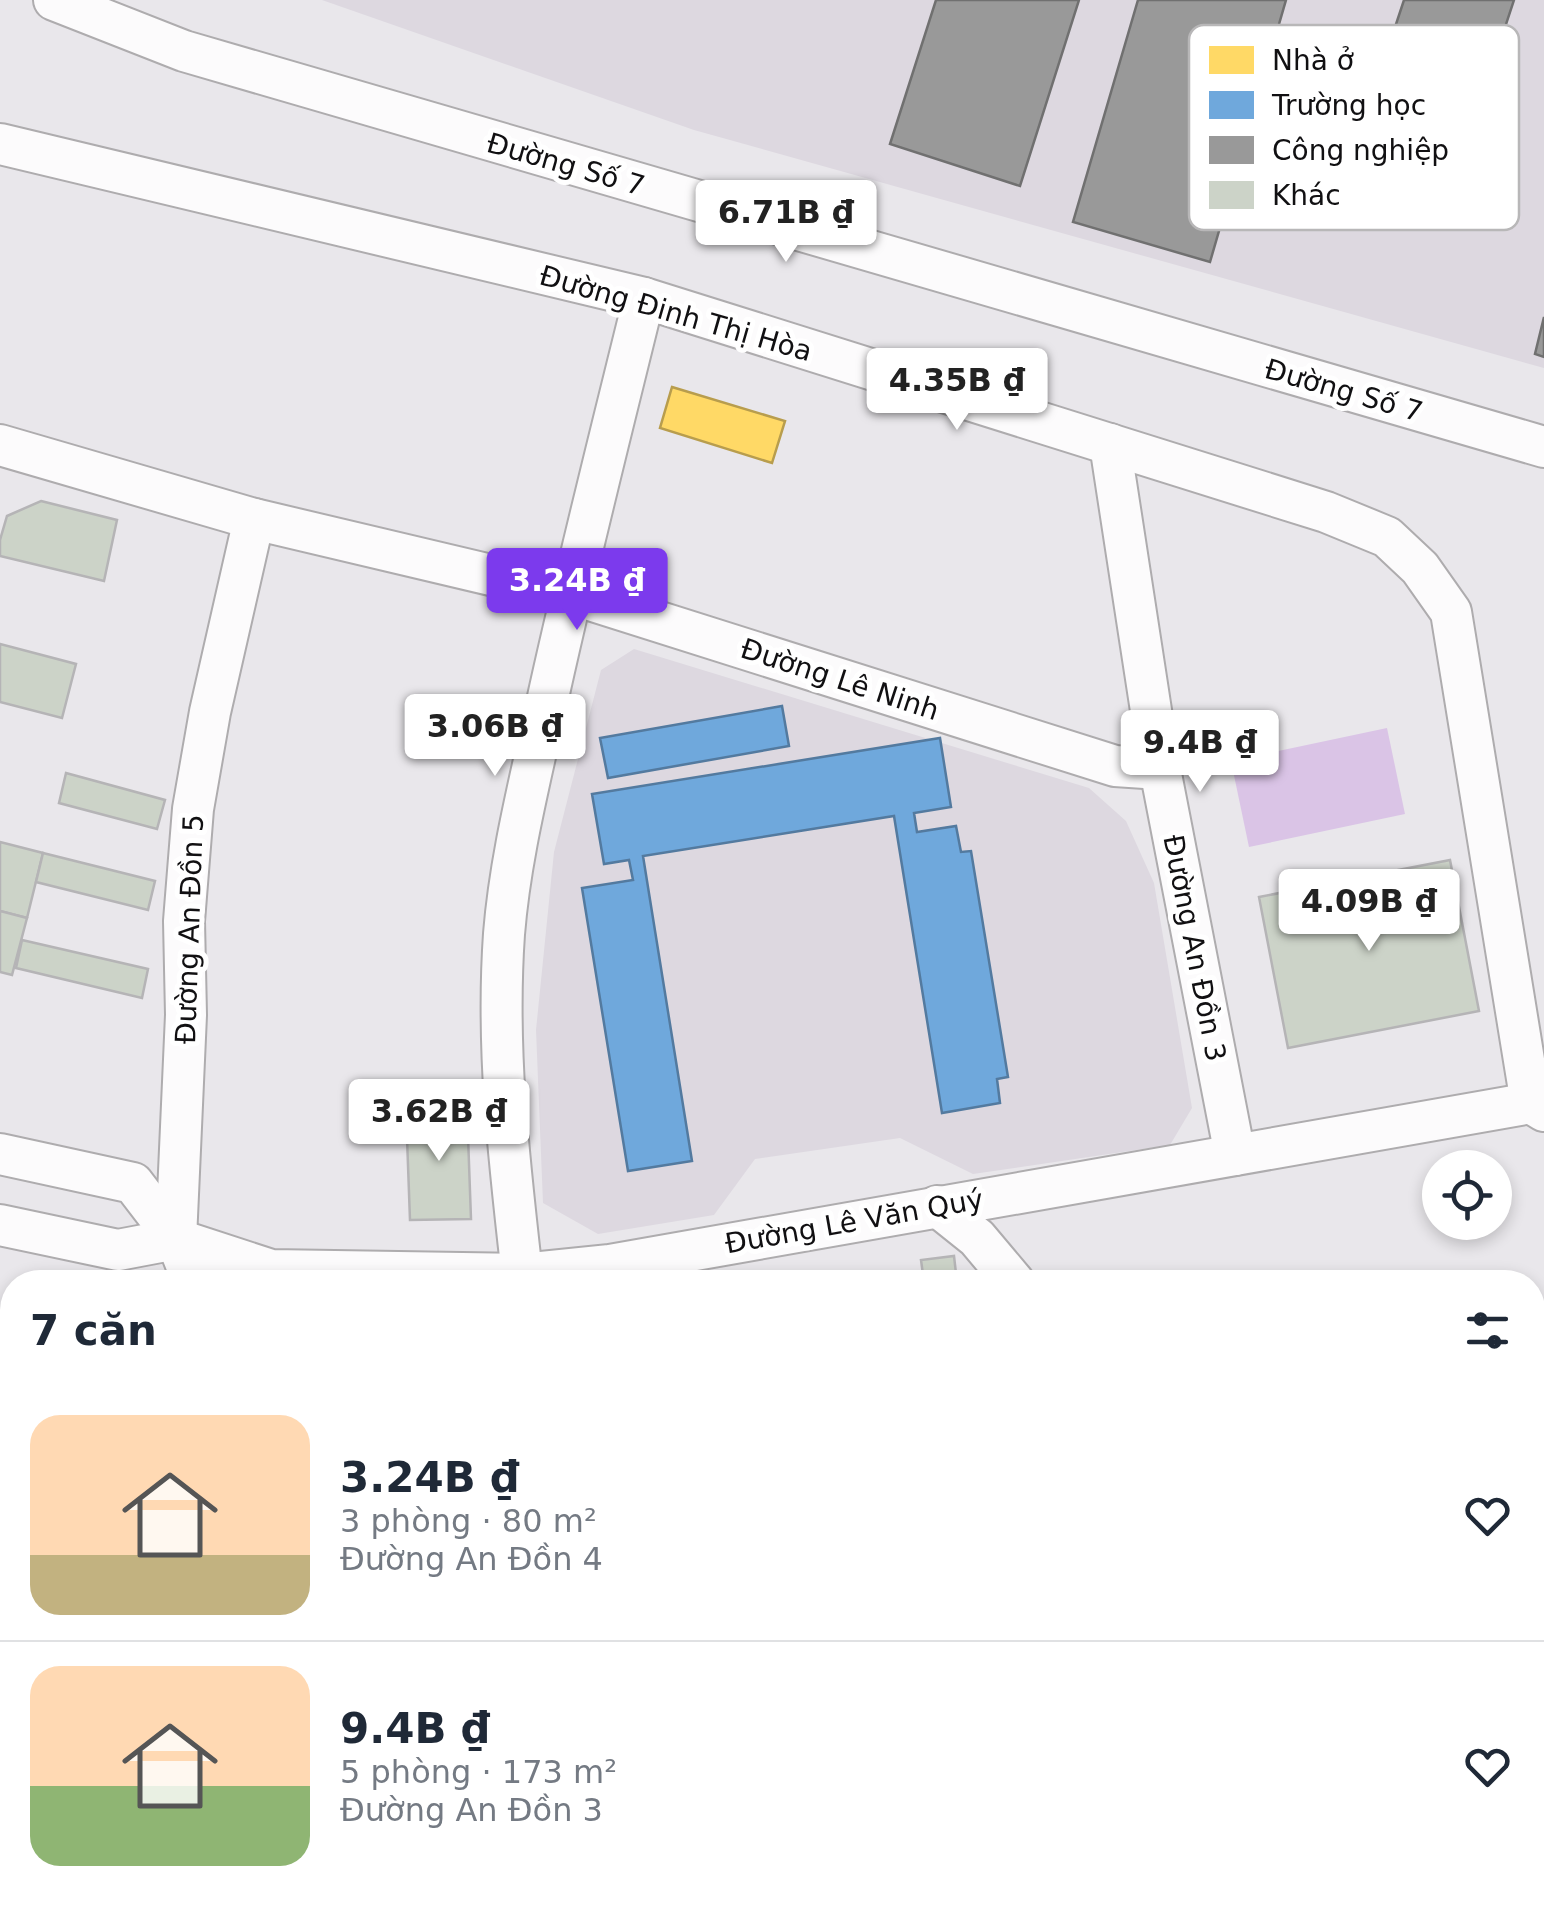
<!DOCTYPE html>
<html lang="vi">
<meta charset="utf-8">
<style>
body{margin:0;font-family:"DejaVu Sans",sans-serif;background:#f2f2f3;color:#1f2937;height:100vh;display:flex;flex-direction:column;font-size:38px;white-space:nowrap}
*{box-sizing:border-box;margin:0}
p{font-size:32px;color:#747a83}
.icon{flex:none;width:55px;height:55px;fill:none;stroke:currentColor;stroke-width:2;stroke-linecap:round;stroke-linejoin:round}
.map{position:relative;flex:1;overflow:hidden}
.drawer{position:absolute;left:0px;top:1270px;width:1545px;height:642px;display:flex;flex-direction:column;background:#fff;border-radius:40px 40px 0 0;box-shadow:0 5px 15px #0003}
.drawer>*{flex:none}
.controls{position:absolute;left:1422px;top:1150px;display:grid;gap:20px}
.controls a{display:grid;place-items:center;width:90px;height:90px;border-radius:50%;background:#fff;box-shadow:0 5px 15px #0003;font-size:50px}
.price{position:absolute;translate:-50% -85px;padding:0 22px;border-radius:10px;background:#fff;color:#222;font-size:32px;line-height:65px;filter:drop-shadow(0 2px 5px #0008)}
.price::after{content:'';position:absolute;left:50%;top:60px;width:30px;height:22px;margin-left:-15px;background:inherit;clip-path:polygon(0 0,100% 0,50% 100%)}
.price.on{background:#7c3aed;color:#fff}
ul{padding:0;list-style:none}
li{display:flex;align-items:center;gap:30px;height:250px;padding:0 30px}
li+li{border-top:2px solid #e0e1e3}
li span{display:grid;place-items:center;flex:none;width:280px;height:200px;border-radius:30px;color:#555}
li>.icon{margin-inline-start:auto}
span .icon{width:120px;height:120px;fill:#fffc;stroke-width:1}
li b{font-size:42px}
h2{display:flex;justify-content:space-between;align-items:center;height:120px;padding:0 30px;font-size:42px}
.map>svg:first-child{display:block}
.built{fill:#ddd8e0}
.green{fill:#dac4e6}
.homes{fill:#ffd966;stroke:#b89d4d;stroke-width:2.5}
.schools{fill:#6fa8dc;stroke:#537a9f;stroke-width:2.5}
.industry{fill:#999;stroke:#707070;stroke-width:2.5}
.building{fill:#ccd3c8;stroke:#b5b4b6;stroke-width:2.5}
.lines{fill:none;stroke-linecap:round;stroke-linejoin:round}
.lane-casing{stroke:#aeacae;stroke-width:24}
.street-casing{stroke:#aeacae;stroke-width:44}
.secondary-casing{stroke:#aeacae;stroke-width:59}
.lane{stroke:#fcfbfc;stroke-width:20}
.street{stroke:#fcfbfc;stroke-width:40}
.secondary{stroke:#fcfbfc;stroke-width:55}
.labels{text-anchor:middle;stroke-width:10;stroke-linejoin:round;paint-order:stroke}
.street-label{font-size:28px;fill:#111012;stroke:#fff}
.key{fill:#fff;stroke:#b8b7b8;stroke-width:2.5}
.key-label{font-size:28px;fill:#111012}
</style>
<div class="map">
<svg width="1544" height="1911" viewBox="0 0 1544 1911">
<rect width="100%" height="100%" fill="#e9e7eb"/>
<g class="built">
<polygon points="322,0 1544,0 1544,368 694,130"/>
<polygon points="634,649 1089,788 1126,821 1154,883 1192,1108 1170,1145 973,1174 900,1138 755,1159 714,1215 598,1234 543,1203 536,1030 554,852 601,670"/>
</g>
<polygon class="green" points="1387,728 1405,814 1249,847 1231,761"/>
<polygon class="homes" points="672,387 785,421 772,463 660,428"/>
<g class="schools">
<polygon points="782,706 789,746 608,778 600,738"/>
<polygon points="940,738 951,807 914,813 917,832 956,826 961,852 971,851 1008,1077 997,1079 1000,1103 942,1113 894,816 643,856 692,1161 628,1171 582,888 633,880 629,860 604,864 592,794"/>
</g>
<g class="industry">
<polygon points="936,0 1079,0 1020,186 890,144"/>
<polygon points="1138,0 1286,0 1210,262 1073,222"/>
<polygon points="1404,0 1514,0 1450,194 1351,160"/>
<polygon points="1544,317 1544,357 1535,354"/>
</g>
<g class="building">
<polygon points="41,501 117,520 104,581 0,556 0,540 7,516"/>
<polygon points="0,644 76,664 62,718 0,702"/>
<polygon points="66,773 165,800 157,829 59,803"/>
<polygon points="0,842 43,853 27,918 0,911"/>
<polygon points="43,853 155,881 148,910 36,882"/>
<polygon points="1450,860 1479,1011 1288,1048 1259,897"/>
<polygon points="0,911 27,918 12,975 0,972"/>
<polygon points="22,940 148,969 142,998 16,968"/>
<polygon points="467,1108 471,1219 410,1220 406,1110"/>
<polygon points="954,1256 957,1282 924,1282 921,1260"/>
</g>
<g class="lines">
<defs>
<polyline id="lane" points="1532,1329 1542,1327 1544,1317"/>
<g id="street">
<polyline points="54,0 184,51 1544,447"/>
<polyline points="0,144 644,298 1326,512 1387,537 1420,568 1451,612 1531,1103 1544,1111"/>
<polyline points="1110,444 1160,769 1235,1155"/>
<polyline points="0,445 254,519 571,594 1115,766 1160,769"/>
<polyline points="0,1154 133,1183 176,1239"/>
<polyline points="937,1206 977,1238 1014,1282"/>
<polyline points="0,1225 118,1250 176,1239 271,1270 522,1274 610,1265 1531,1103"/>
<path d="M522 1274C509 1160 496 1049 504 934 510 859 529 785 545 711 575 573 610 436 644 298"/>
<polyline points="193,1282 176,1239 186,1015 184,921 193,809 210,712 254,519"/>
<polyline points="0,1608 5,1608"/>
<polyline points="391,1900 392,1911"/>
<polyline points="546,1900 547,1911"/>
<polyline points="795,1900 797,1911"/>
</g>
<g id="secondary">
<polyline points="1532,1844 1544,1842"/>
<polyline points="1205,1900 1207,1911"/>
<polyline points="1055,1911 1137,1900"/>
</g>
</defs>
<use href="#lane" class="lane-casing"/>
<use href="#street" class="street-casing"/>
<use href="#secondary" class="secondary-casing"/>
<use href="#lane" class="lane"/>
<use href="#street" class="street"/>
<use href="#secondary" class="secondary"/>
</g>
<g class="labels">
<g class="street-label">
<text transform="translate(566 164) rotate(16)" y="10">Đường Số 7</text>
<text transform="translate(676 313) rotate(16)" y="10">Đường Đinh Thị Hòa</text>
<text transform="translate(1344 390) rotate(16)" y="10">Đường Số 7</text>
<text transform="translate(840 679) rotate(18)" y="10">Đường Lê Ninh</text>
<text transform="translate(189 929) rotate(-88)" y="10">Đường An Đồn 5</text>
<text transform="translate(1195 948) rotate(79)" y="10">Đường An Đồn 3</text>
<text transform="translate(854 1221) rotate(-10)" y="10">Đường Lê Văn Quý</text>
</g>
</g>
<rect x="1189" y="25" width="330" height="205" rx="15" class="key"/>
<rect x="1209" y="46" width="45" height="28" fill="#ffd966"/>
<rect x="1209" y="91" width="45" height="28" fill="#6fa8dc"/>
<rect x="1209" y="136" width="45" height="28" fill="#999"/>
<rect x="1209" y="181" width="45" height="28" fill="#ccd3c8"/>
<g class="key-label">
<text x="1272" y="70">Nhà ở</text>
<text x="1272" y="115">Trường học</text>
<text x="1272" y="160">Công nghiệp</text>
<text x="1272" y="205">Khác</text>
</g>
</svg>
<div class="controls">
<a><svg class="icon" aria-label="locate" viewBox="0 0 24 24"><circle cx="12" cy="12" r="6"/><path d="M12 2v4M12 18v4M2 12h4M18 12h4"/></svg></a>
</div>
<b class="price" style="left:786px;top:265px">6.71B ₫</b>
<b class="price" style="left:957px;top:433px">4.35B ₫</b>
<b class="price on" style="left:577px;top:633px">3.24B ₫</b>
<b class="price" style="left:495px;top:779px">3.06B ₫</b>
<b class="price" style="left:1200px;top:795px">9.4B ₫</b>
<b class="price" style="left:1369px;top:954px">4.09B ₫</b>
<b class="price" style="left:439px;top:1164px">3.62B ₫</b>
<section class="drawer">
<h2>7 căn<svg class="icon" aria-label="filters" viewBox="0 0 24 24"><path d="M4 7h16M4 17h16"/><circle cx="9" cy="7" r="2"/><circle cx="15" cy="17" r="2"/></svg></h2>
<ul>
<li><span style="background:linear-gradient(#ffd9b3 70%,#c2b280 0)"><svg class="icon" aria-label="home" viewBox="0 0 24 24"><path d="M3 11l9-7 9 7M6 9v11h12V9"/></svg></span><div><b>3.24B ₫</b><p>3 phòng · 80 m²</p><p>Đường An Đồn 4</p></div><svg class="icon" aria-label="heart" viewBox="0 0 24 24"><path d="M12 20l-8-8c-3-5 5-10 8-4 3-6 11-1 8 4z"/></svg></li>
<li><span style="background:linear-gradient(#ffd9b3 60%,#8fb573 0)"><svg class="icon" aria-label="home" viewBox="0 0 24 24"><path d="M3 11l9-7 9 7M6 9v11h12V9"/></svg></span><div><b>9.4B ₫</b><p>5 phòng · 173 m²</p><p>Đường An Đồn 3</p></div><svg class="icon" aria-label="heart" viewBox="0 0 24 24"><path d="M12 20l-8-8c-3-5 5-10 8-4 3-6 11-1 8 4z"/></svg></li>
</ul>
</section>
</div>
